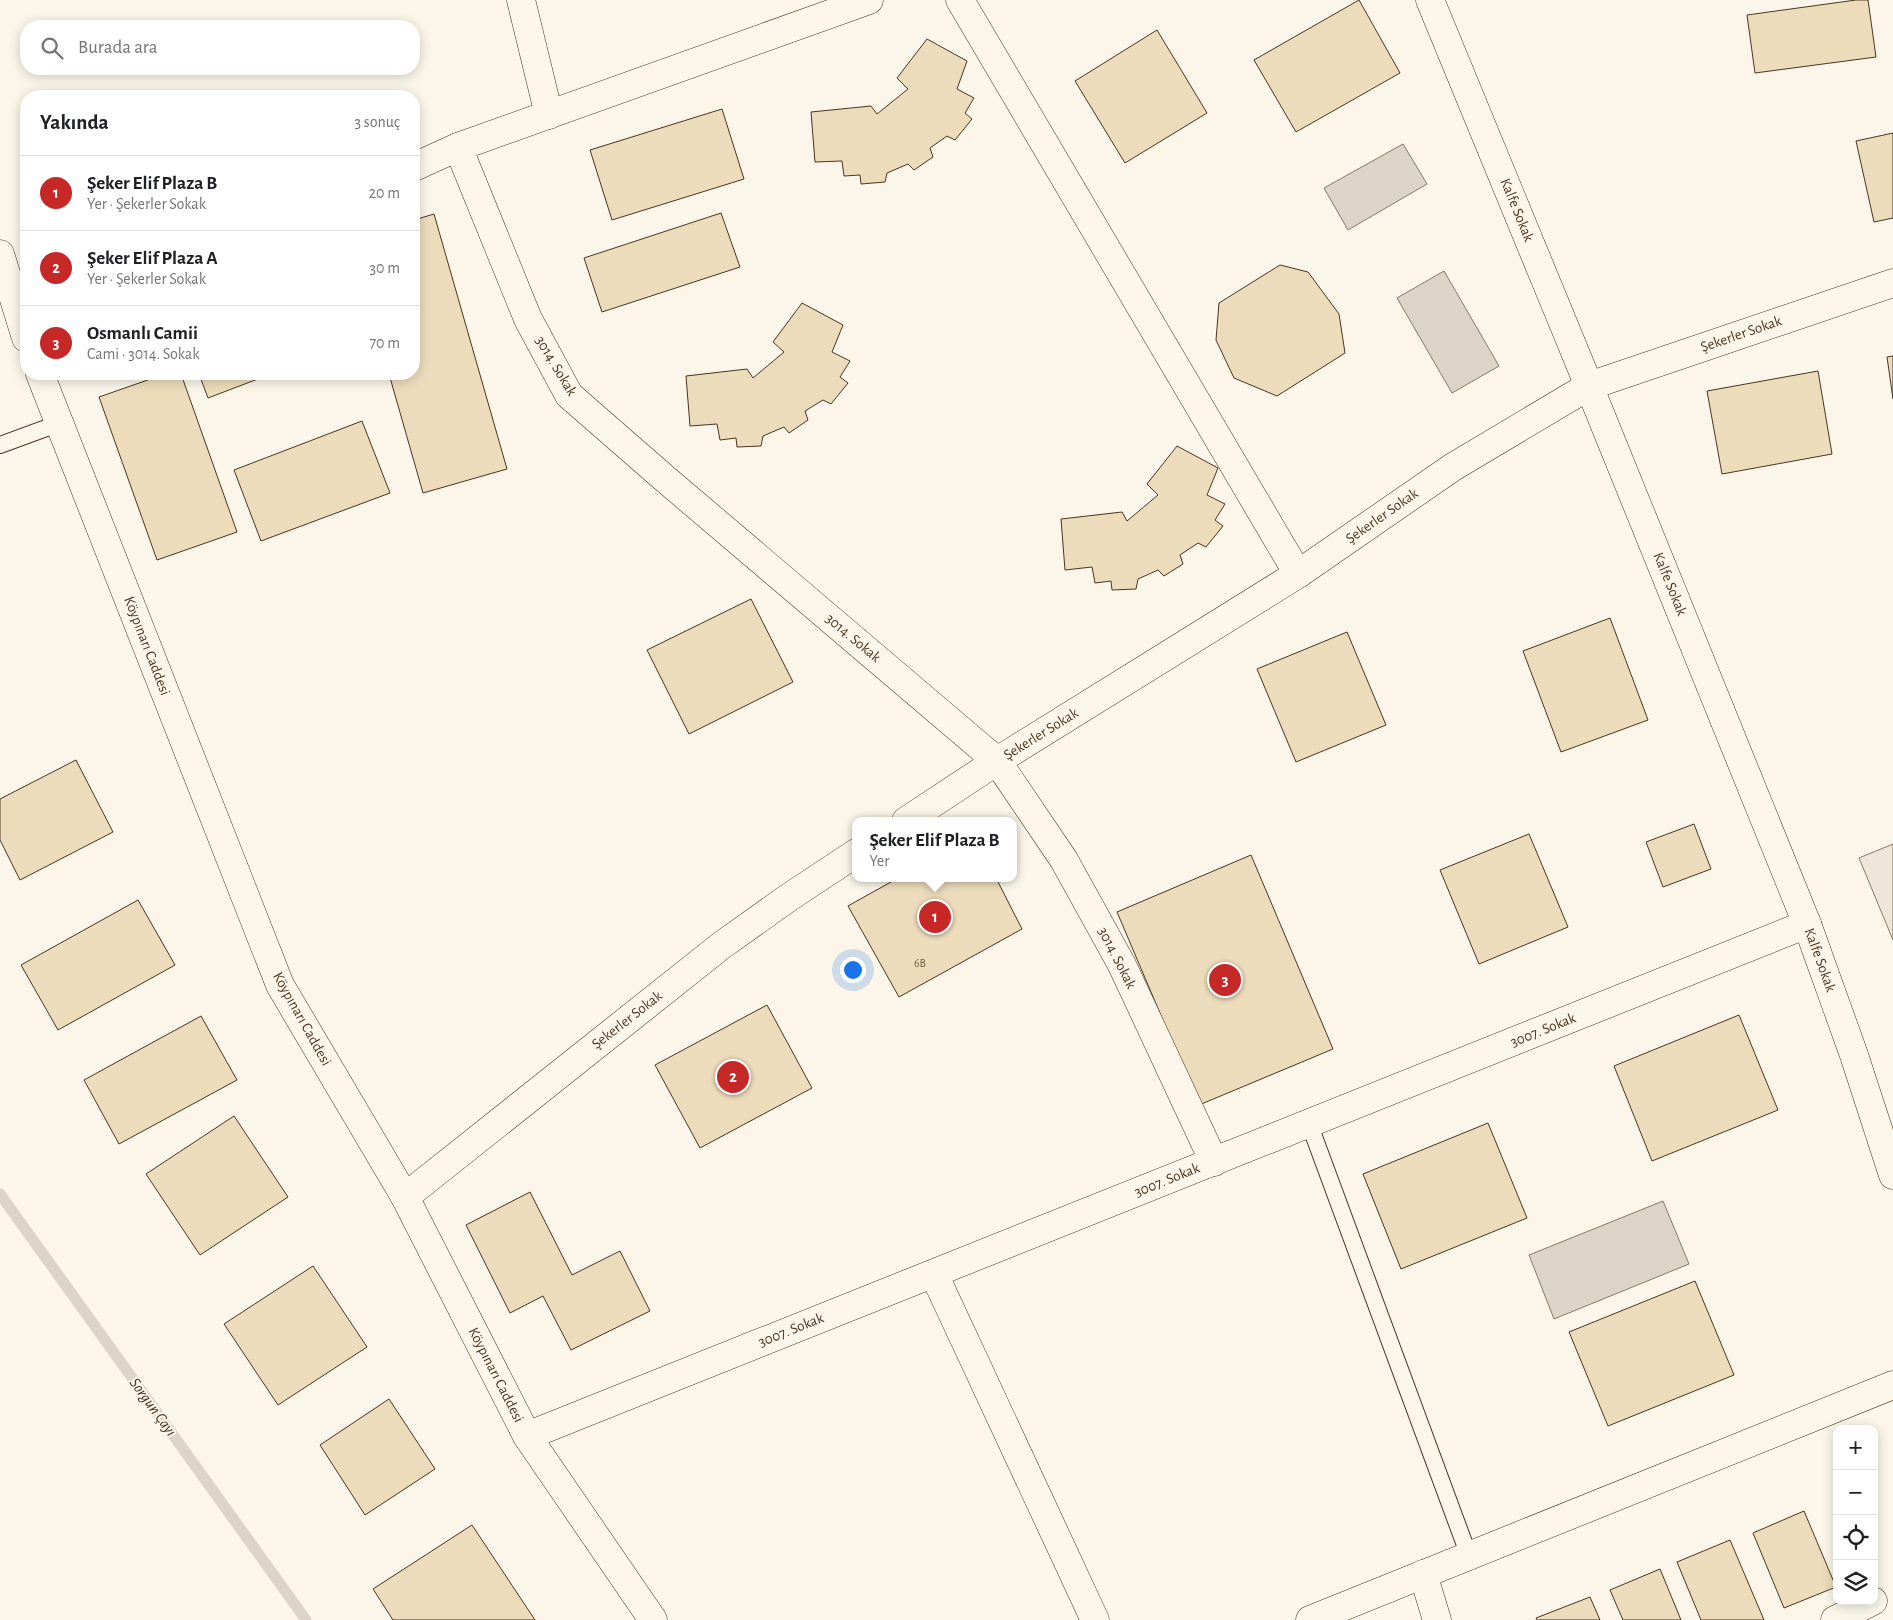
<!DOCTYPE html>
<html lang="tr">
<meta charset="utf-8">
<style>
body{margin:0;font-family:"Alegreya Sans",sans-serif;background:#f6f6f6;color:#202124}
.controls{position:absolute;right:15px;bottom:15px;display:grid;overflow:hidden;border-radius:10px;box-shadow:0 2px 12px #0003}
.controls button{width:45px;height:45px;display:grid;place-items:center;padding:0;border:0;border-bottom:1px solid #e0e0e0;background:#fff;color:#202124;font:25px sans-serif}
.you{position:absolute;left:852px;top:969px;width:18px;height:18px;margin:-12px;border:4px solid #fff;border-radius:50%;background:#1a73e8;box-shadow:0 0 0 8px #1a73e833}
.badge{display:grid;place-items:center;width:32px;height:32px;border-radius:50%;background:#c62828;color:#fff;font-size:16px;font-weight:700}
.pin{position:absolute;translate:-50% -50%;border:2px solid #fff;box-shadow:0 1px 5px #0006}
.popup{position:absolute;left:852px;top:817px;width:165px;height:65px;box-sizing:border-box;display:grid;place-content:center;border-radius:10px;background:#fff;filter:drop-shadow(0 1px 4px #0005);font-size:16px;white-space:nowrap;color:#757577}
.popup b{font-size:19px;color:#202124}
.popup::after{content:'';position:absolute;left:50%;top:100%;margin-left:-10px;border:10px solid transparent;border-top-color:#fff}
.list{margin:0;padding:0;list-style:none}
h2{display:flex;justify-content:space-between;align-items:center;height:65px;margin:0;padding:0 20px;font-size:21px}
h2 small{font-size:16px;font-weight:400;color:#757577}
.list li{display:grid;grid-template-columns:32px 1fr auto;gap:15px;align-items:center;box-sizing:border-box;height:75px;padding:0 20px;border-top:1px solid #e0e0e0}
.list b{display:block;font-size:19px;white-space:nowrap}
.list p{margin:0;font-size:16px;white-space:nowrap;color:#757577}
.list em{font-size:16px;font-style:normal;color:#757577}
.icon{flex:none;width:28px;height:28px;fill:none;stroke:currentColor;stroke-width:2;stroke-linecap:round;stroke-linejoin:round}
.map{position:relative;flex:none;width:1893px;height:1620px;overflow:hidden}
.search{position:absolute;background:#fff;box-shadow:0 2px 12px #0003;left:20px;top:20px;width:400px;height:55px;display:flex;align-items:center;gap:12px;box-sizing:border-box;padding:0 18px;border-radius:20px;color:#757577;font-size:19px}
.panel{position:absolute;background:#fff;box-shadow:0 2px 12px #0003;left:20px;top:90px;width:400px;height:290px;border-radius:20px}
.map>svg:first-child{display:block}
.green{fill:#ede6d9;stroke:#887966}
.water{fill:#dcd4c6;stroke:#887966}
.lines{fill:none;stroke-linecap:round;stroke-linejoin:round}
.stream{stroke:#dcd4c6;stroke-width:11}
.building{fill:#ecdcbc;stroke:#4a3520}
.service-casing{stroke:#4a3520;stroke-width:18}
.minor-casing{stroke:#4a3520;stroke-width:29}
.tertiary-casing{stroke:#4a3520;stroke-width:29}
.service{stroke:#fbf6e9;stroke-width:16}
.minor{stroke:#fbf6e9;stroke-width:28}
.tertiary{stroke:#fbf6e9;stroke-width:28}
.labels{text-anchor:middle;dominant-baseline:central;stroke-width:4;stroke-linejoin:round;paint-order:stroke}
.number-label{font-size:12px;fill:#725f47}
.street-label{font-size:15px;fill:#4a3520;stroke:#fbf6e9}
.water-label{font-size:16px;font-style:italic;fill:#4a3520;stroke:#fbf6e9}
</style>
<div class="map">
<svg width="1893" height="1620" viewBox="0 0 1893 1620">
<rect width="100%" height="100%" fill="#fbf6e9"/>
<path class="green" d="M1893,844v96l-34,-82z"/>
<g class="water">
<path d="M1403,144l24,40 -79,46 -24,-42z"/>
<path d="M1444,271l55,95 -47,27 -55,-95z"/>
<path d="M1663,1201l26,63 -135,55 -25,-64z"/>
</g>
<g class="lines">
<path class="stream" d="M0,1194l306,426"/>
</g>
<g class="building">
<path d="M1359,0l41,73 -104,59 -42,-72z"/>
<path d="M1856,0h12l8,57 -121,16 -8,-58z"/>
<path d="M1157,30l50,83 -82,50 -50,-82z"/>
<path d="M927,39l40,22 -10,28 17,9 -9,15 7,6 -17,21 -8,-4 -17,12 3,9 -19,13 -6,-6 -21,9 -2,9 -24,2 -1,-9 -16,1 -2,-15 -27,1 -4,-50 60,-6 6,8 31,-25 -11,-11z"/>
<path d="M722,109l22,70 -132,41 -22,-70z"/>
<path d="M1893,133v85l-19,4 -18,-81z"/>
<path d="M721,213l19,54 -138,45 -18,-54z"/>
<path d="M434,214l73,255 -84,24 -34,-119h25v-154z"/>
<path d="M1280,265l28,7 31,42 6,39 -68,43 -43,-18 -18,-38 3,-37z"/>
<path d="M802,303l41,22 -11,27 18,9 -10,16 8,6 -17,21 -8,-4 -18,11 3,9 -19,13 -5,-6 -21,9 -2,10 -24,1 -1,-9 -16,2 -3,-16 -27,2 -4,-50 61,-7 6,9 31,-26 -11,-10z"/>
<path d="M1893,356v43l-6,-42z"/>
<path d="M1818,371l14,83 -110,20 -15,-83z"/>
<path d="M165,374h16l56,158 -80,28 -58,-163z"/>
<path d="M199,374h72l-63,24z"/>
<path d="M362,421l28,72 -129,48 -27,-71z"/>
<path d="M1177,446l41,22 -11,27 18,9 -10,16 8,6 -17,21 -8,-4 -18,12 3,9 -19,12 -6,-6 -20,9 -2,10 -24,1 -1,-9 -16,2 -3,-16 -27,3 -4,-51 61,-7 5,9 31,-26 -11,-11z"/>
<path d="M751,599l42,83 -104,52 -42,-84z"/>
<path d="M1610,618l38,102 -87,32 -38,-101z"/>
<path d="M1347,632l39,93 -90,37 -39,-93z"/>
<path d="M76,760l37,72 -93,48 -20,-40v-41z"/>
<path d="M1694,824l17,45 -48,18 -17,-45z"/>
<path d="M1529,834l39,93 -89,37 -39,-94z"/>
<path d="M1251,855l82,194 -134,56 -82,-193z"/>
<path d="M898,878h98l26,51 -123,68 -51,-91z"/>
<path d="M138,900l37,65 -117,65 -37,-65z"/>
<path d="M767,1005l45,83 -112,60 -45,-83z"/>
<path d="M1739,1015l39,95 -126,51 -38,-95z"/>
<path d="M201,1016l36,64 -118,64 -35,-64z"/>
<path d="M234,1116l54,81 -88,58 -54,-81z"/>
<path d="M1488,1123l39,95 -126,51 -38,-95z"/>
<path d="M530,1192l42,83 48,-24 30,60 -79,39 -28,-54 -33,17 -44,-88z"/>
<path d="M313,1266l54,81 -89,58 -54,-81z"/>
<path d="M1695,1281l39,94 -126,51 -39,-94z"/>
<path d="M389,1399l46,70 -70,46 -45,-70z"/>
<path d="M1804,1511l32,76 -52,21 -31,-75z"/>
<path d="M472,1525l63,95h-142l-20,-31z"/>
<path d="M1730,1540l34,80h-63l-24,-58z"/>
<path d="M1660,1569l21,51h-58l-13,-30z"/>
<path d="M1590,1597l10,23h-63l-1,-2z"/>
</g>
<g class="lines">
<defs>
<g id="service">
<path d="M0,445l60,-22"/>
<path d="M1309,1123l160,433"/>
</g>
<g id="minor">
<path d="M521,0l28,115"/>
<path d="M960,0l338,574"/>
<path d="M1430,0l159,386 218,538 47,131 39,120"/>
<path d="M458,147l70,172 41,76 94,82 334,284 67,99 58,105 92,197"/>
<path d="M414,167l44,-20 411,-147"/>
<path d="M906,821l91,-60 301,-187 155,-107 136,-81 304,-103"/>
<path d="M405,1197l317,-252 66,-47 68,-45"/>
<path d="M934,1274l161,346"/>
<path d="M527,1436l1280,-512"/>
<path d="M1423,1574l14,46"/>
<path d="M1310,1620l583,-235"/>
<path d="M1835,1620l38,-19"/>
</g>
<g id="tertiary">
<path d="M0,254l26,84"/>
<path d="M40,374l240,611 125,212 122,239 126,184"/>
</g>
</defs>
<use href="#service" class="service-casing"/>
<use href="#minor" class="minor-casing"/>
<use href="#tertiary" class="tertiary-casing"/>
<use href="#service" class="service"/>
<use href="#minor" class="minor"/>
<use href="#tertiary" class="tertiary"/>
</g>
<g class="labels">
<g class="number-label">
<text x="920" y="963">6B</text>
</g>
<g class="street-label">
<text transform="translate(1517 210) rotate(68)">Kalfe Sokak</text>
<text transform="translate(1741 334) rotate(-19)">Şekerler Sokak</text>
<text transform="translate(556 366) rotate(59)">3014. Sokak</text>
<text transform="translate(1382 516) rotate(-35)">Şekerler Sokak</text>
<text transform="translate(1670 584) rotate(68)">Kalfe Sokak</text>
<text transform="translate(853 638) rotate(40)">3014. Sokak</text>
<text transform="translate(147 646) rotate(69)">Köypınarı Caddesi</text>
<text transform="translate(1041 734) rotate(-32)">Şekerler Sokak</text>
<text transform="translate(1117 958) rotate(63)">3014. Sokak</text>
<text transform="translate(1820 960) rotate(70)">Kalfe Sokak</text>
<text transform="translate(302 1019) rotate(61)">Köypınarı Caddesi</text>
<text transform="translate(627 1020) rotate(-38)">Şekerler Sokak</text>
<text transform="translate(1543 1030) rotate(-22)">3007. Sokak</text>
<text transform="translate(1167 1180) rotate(-22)">3007. Sokak</text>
<text transform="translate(791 1330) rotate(-22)">3007. Sokak</text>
<text transform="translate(496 1375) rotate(63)">Köypınarı Caddesi</text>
</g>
<g class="water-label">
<text transform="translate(153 1407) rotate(54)">Sorgun Çayı</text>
</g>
</g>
</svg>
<div class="controls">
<button>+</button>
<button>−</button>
<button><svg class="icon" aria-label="locate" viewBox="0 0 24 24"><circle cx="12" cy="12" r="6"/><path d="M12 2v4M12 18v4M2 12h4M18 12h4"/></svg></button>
<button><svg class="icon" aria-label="layers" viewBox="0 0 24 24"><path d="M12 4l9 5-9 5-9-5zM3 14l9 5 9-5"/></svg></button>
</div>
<div class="you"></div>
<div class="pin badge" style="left:935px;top:917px">1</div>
<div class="popup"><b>Şeker Elif Plaza B</b>Yer</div>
<div class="pin badge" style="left:733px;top:1077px">2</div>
<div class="pin badge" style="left:1225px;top:980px">3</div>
<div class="search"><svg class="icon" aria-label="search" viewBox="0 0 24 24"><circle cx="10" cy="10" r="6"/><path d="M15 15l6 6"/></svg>Burada ara</div>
<section class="panel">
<h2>Yakında<small>3 sonuç</small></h2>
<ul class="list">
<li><span class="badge">1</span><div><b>Şeker Elif Plaza B</b><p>Yer · Şekerler Sokak</p></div><em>20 m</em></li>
<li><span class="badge">2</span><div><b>Şeker Elif Plaza A</b><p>Yer · Şekerler Sokak</p></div><em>30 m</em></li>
<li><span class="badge">3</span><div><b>Osmanlı Camii</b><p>Cami · 3014. Sokak</p></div><em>70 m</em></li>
</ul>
</section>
</div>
